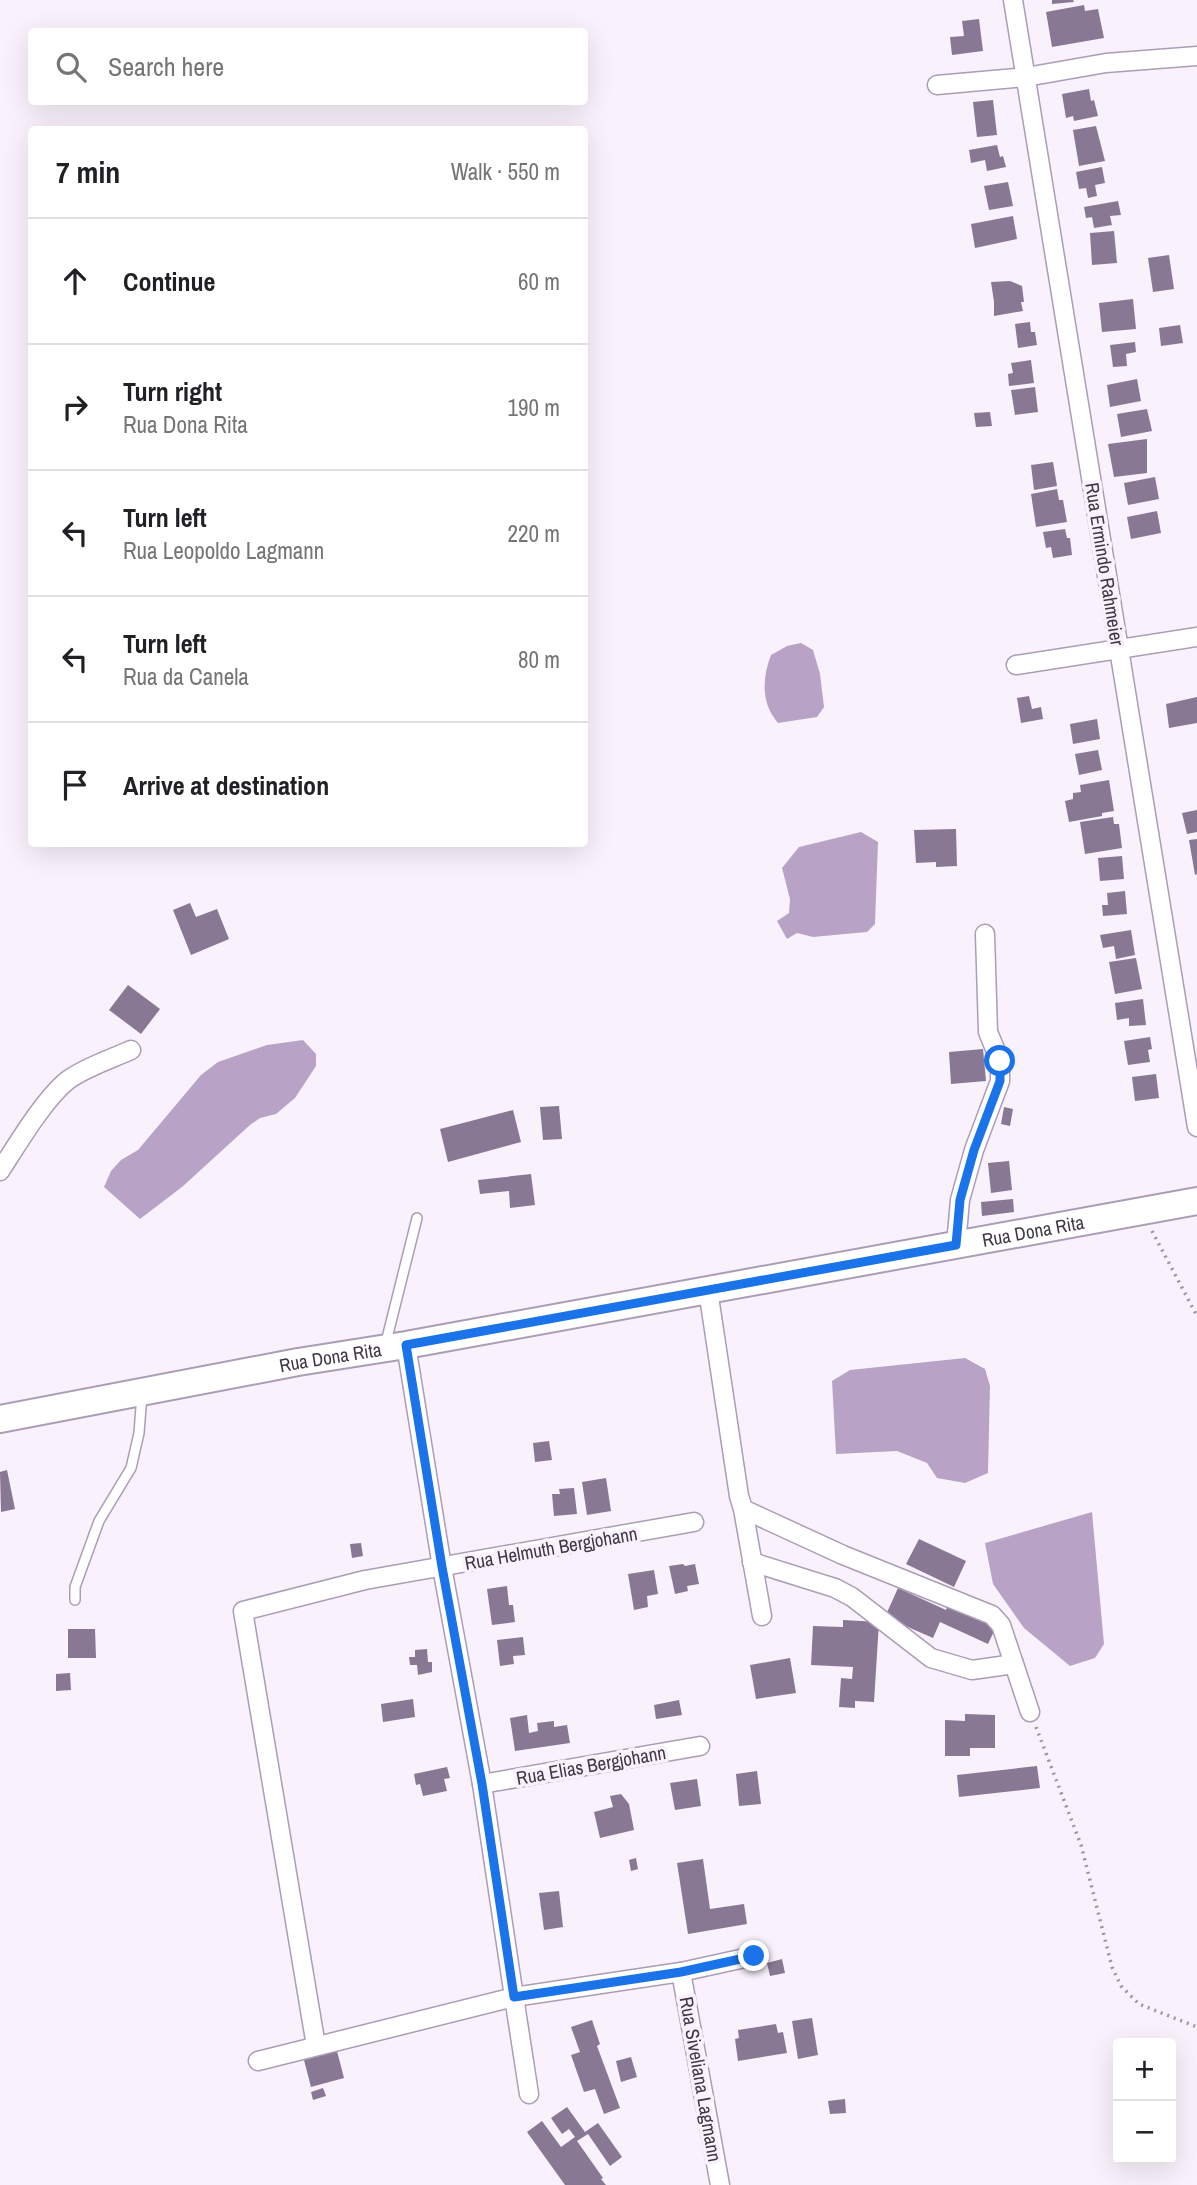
<!DOCTYPE html>
<meta charset="utf-8">
<style>
body{margin:0;font-family:"Archivo Narrow",sans-serif;background:#f2f2f2;color:#202124}
.controls{position:absolute;right:21px;bottom:21px;display:grid;overflow:hidden;border-radius:7px;box-shadow:0 7px 28px #0002}
.controls button{width:63px;height:63px;display:grid;place-items:center;padding:0;border:0;border-bottom:2px solid #e0e0e0;background:#fff;color:#202124;font:35px sans-serif}
.stop{position:absolute;width:21px;height:21px;margin:-16px;border:5px solid #1a73e8;border-radius:50%;background:#fff}
.stop.end{background:#1a73e8;border-color:#fff;box-shadow:0 2px 7px #0008}
.list{margin:0;padding:0;list-style:none}
h2{display:flex;justify-content:space-between;align-items:center;height:91px;margin:0;padding:0 28px;font-size:30px}
h2 small{font-size:23px;font-weight:400;color:#757577}
.list li{display:grid;grid-template-columns:46px 1fr auto;gap:21px;align-items:center;box-sizing:border-box;height:126px;padding:0 28px;border-top:2px solid #e0e0e0}
.list b{display:block;font-size:26px;white-space:nowrap}
.list p{margin:0;font-size:23px;white-space:nowrap;color:#757577}
.list em{font-size:23px;font-style:normal;color:#757577}
.icon{flex:none;width:38px;height:38px;fill:none;stroke:currentColor;stroke-width:2;stroke-linecap:round;stroke-linejoin:round}
.map{position:relative;flex:none;width:1197px;height:2185px;overflow:hidden}
.search{position:absolute;background:#fff;box-shadow:0 7px 28px #0002;left:28px;top:28px;width:560px;height:77px;display:flex;align-items:center;gap:18px;box-sizing:border-box;padding:0 24px;border-radius:7px;color:#757577;font-size:26px}
.panel{position:absolute;background:#fff;box-shadow:0 7px 28px #0002;left:28px;top:126px;width:560px;height:721px;border-radius:7px}
.map>svg:first-child{display:block}
.water{fill:#b8a3c6}
.building{fill:#887893}
.lines{fill:none;stroke-linecap:round;stroke-linejoin:round}
.lane-casing{stroke:#ac9cb7;stroke-width:12}
.street-casing{stroke:#ac9cb7;stroke-width:21}
.secondary-casing{stroke:#ac9cb7;stroke-width:30}
.path{stroke:#9c95a0;stroke-width:3.5;stroke-dasharray:2 5;stroke-linecap:butt}
.lane{stroke:#fff;stroke-width:9}
.street{stroke:#fff;stroke-width:18}
.secondary{stroke:#fff;stroke-width:26}
.route{stroke:#1a73e8;stroke-width:9}
.labels{text-anchor:middle;dominant-baseline:central;stroke-width:7;stroke-linejoin:round;paint-order:stroke}
.street-label{font-size:19px;fill:#403944;stroke:#f9f2fd}
</style>
<div class="map">
<svg width="1197" height="2185" viewBox="0 0 1197 2185">
<rect width="100%" height="100%" fill="#f9f2fd"/>
<g class="water">
<path d="M801,643l12,7 7,24 4,33 -7,10 -39,6c-17,-19 -16,-45 -7,-68l16,-9z"/>
<path d="M861,832l17,10 -3,82 -8,8 -54,5 -16,-4 -10,6 -10,-18 12,-8 1,-14 -8,-31 17,-21z"/>
<path d="M303,1040l13,14v12l-21,32 -19,16 -16,4 -10,7 -68,62 -42,32 -36,-32 7,-16 10,-11 17,-10 63,-75 17,-13 49,-17z"/>
<path d="M965,1358l20,11 5,17 -2,87 -23,10 -28,-5 -10,-15 -30,-12 -61,3 -4,-73 18,-11z"/>
<path d="M1092,1512l12,132 -9,14 -25,8 -46,-38 -31,-44 -8,-41z"/>
</g>
<g class="building">
<path d="M1052,0h21l1,2 -22,2z"/>
<path d="M1084,5l1,6 13,-2 6,29 -52,9 -6,-35z"/>
<path d="M979,19l4,32 -31,4 -2,-18 14,-1 -2,-15z"/>
<path d="M1089,89l2,12 3,-1 4,16 -24,5 -1,-5 -7,2 -4,-24z"/>
<path d="M993,100l4,35 -20,2 -4,-35z"/>
<path d="M1096,126l9,35 -26,5 -6,-36z"/>
<path d="M997,145l3,12 3,-1 3,11 -19,4 -2,-11 -14,3 -2,-13z"/>
<path d="M1102,167l3,16 -10,2 2,11 -9,2 -2,-10 -7,1 -3,-17z"/>
<path d="M1008,182l5,24 -24,4 -5,-24z"/>
<path d="M1118,201l3,14 -11,1 2,9 -18,3 -2,-11 -6,1 -2,-11z"/>
<path d="M1013,216l4,23 -42,9 -4,-24z"/>
<path d="M1114,231l3,32 -25,2 -2,-32z"/>
<path d="M1169,255l5,34 -21,3 -5,-34z"/>
<path d="M1010,281l12,5 2,16h-3l2,9 -29,5v-14l-3,-20z"/>
<path d="M1133,299l3,30 -34,3 -3,-29z"/>
<path d="M1030,322l1,10h4l2,13 -19,3 -3,-24z"/>
<path d="M1180,325l3,18 -22,3 -2,-18z"/>
<path d="M1135,342l1,10 -10,2 1,12 -14,1 -3,-22z"/>
<path d="M1031,360l3,23 -25,3 -1,-12 5,-1 -2,-10z"/>
<path d="M1137,379l4,22 -31,6 -3,-22z"/>
<path d="M1035,387l3,25 -23,3 -4,-25z"/>
<path d="M1147,409l5,22 -31,6 -4,-23z"/>
<path d="M990,412l2,14 -16,1 -2,-14z"/>
<path d="M1147,439v34l-33,4 -6,-33z"/>
<path d="M1053,462l4,24 -23,4 -3,-25z"/>
<path d="M1155,477l4,22 -31,6 -4,-22z"/>
<path d="M1057,489l2,11h4l4,22 -31,5 -5,-33z"/>
<path d="M1157,511l4,22 -30,6 -4,-22z"/>
<path d="M1065,529l2,9h3l2,17 -19,3 -2,-11 -5,1 -3,-16z"/>
<path d="M1029,696l3,13 9,-2 2,12 -22,4 -4,-25z"/>
<path d="M1197,697v26l-28,5 -3,-24z"/>
<path d="M1097,719l3,20 -27,5 -3,-20z"/>
<path d="M1098,750l4,20 -23,5 -4,-21z"/>
<path d="M1109,780l5,31 -12,2v3l-33,6 -4,-21 8,-2v-6l8,-1 -1,-7z"/>
<path d="M1197,810v22l-10,2 -5,-21z"/>
<path d="M1113,817l1,7h5l3,24 -37,6 -5,-32z"/>
<path d="M956,829l1,37 -21,1v-5l-20,1 -2,-33z"/>
<path d="M1197,839v35l-2,1 -6,-35z"/>
<path d="M1122,856l2,23 -24,2 -2,-23z"/>
<path d="M1125,891l2,23 -24,2 -1,-11h6l-1,-12z"/>
<path d="M190,903l6,14 21,-8 12,30 -38,16 -18,-45z"/>
<path d="M1131,930l4,25 -19,4 -2,-13 -11,2 -3,-13z"/>
<path d="M1136,958l6,31 -27,5 -6,-32z"/>
<path d="M128,985l32,24 -19,25 -32,-24z"/>
<path d="M1143,999l3,26 -17,1v-8l-12,2 -2,-17z"/>
<path d="M1150,1037l2,12 -4,1 2,12 -22,3 -4,-24z"/>
<path d="M983,1049l3,32 -35,3 -2,-32z"/>
<path d="M1156,1074l3,24 -24,3 -3,-24z"/>
<path d="M559,1106l3,33 -19,1 -3,-33z"/>
<path d="M1004,1107l9,2 -3,17 -9,-2z"/>
<path d="M513,1110l8,32 -73,20 -8,-33z"/>
<path d="M1009,1161l3,29 -21,3 -3,-30z"/>
<path d="M531,1174l4,31 -25,3 -1,-17 -29,3 -2,-14z"/>
<path d="M1013,1199l1,13 -32,4 -1,-14z"/>
<path d="M549,1441l3,19 -17,2 -2,-19z"/>
<path d="M7,1470l8,39 -14,3 -1,-40z"/>
<path d="M606,1478l5,33 -24,4 -5,-33z"/>
<path d="M574,1488l3,26 -23,2 -2,-22h8l-1,-5z"/>
<path d="M919,1539l47,22 -12,26 -48,-23z"/>
<path d="M361,1543l2,13 -11,2 -2,-14z"/>
<path d="M683,1564l2,2 10,-2 4,20 -12,2 1,5 -13,3 -6,-28z"/>
<path d="M654,1570l4,24 -11,2 1,11 -14,3 -6,-36z"/>
<path d="M507,1586l2,19h4l2,17 -23,3 -5,-36z"/>
<path d="M898,1588l48,22 2,-5 48,22 -8,17 -48,-22 -7,16 -48,-21z"/>
<path d="M843,1620l36,2 -5,80 -19,-1v7l-16,-1 2,-29 11,1 1,-12 -42,-2 2,-39 30,1z"/>
<path d="M68,1629h27l1,29h-28z"/>
<path d="M523,1637l2,18 -12,1 1,8 -14,2 -3,-26z"/>
<path d="M427,1649l1,13h4v10l-14,3 -1,-10h-7l-1,-8h6v-7z"/>
<path d="M790,1658l6,35 -40,6 -6,-34z"/>
<path d="M70,1673l1,17 -15,1v-17z"/>
<path d="M413,1699l2,18 -32,5 -2,-18z"/>
<path d="M679,1700l3,15 -26,4 -2,-14z"/>
<path d="M965,1714l30,1v33h-25v8h-25v-36l20,1z"/>
<path d="M527,1715l2,18 9,-2 -1,-8 17,-2v6l13,-2 3,18 -55,8 -5,-33z"/>
<path d="M1037,1766l3,22 -81,9 -2,-22z"/>
<path d="M447,1767l3,11 -6,1 3,12 -24,5 -3,-12 -4,1 -2,-11z"/>
<path d="M757,1771l4,33 -22,2 -3,-32z"/>
<path d="M697,1779l4,27 -26,4 -5,-27z"/>
<path d="M621,1794l8,10 5,26 -34,8 -6,-26 19,-5 -3,-11z"/>
<path d="M636,1858l2,11 -7,2 -2,-11z"/>
<path d="M703,1859l7,50 34,-5 3,20 -59,10 -11,-71z"/>
<path d="M559,1891l4,36 -19,3 -5,-37z"/>
<path d="M782,1959l3,14 -15,3 -3,-13z"/>
<path d="M812,2018l6,37 -20,4 -6,-38z"/>
<path d="M592,2020l8,24 -3,2 23,62 -16,6 -9,-25 -11,3 -13,-37 9,-3 -9,-25z"/>
<path d="M776,2024l2,9 5,-1 4,21 -49,8 -3,-22 4,-1 -1,-8z"/>
<path d="M337,2051l7,27 -33,9 -7,-27z"/>
<path d="M631,2057l6,20 -16,5 -5,-21z"/>
<path d="M323,2088l3,8 -13,4 -2,-8z"/>
<path d="M845,2099l1,14 -16,1 -2,-13z"/>
<path d="M567,2107l18,25 13,-9 24,34 -12,9 -22,-32 -11,7 26,37 -2,1 5,6h-41l-38,-53 15,-11 19,26 14,-10 -6,-8 -7,5 -11,-16z"/>
</g>
<g class="lines">
<defs>
<g id="lane">
<path d="M385,1346l32,-128"/>
<path d="M75,1600v-13l24,-66 32,-53 8,-35 3,-39"/>
</g>
<g id="street">
<path d="M1013,0l184,1127"/>
<path d="M937,85l89,-8 80,-14 91,-7"/>
<path d="M1016,665l181,-28"/>
<path d="M0,1171c17,-26 44,-72 68,-91 18,-13 43,-21 63,-30"/>
<path d="M956,1245l4,-45 14,-50 26,-69v-20l-12,-29 -3,-98"/>
<path d="M708,1290l31,206 4,13 100,46 149,60 9,10 29,87"/>
<path d="M743,1509l19,107"/>
<path d="M752,1562l83,26 17,9 79,61 41,12 42,-6"/>
<path d="M482,1784l218,-38"/>
<path d="M681,1972l39,213"/>
<path d="M316,2046l-73,-435 122,-31 329,-58"/>
<path d="M258,2061l256,-64 -32,-213 -40,-217 -36,-222"/>
<path d="M529,2094l-15,-97 167,-25 73,-16"/>
</g>
<g id="secondary">
<path id="s1" d="M0,1419l298,-57 108,-17 791,-144"/>
</g>
</defs>
<use href="#lane" class="lane-casing"/>
<use href="#street" class="street-casing"/>
<use href="#secondary" class="secondary-casing"/>
<g class="path">
<path d="M1152,1231l45,85"/>
<path d="M1036,1727l45,118 31,122 9,19 18,18 58,23"/>
</g>
<use href="#lane" class="lane"/>
<use href="#street" class="street"/>
<use href="#secondary" class="secondary"/>
</g>
<g class="lines">
<path class="route" d="M754,1956l-73,16 -167,25 -32,-213 -40,-217 -36,-222 550,-100 4,-45 14,-50 26,-69v-20"/>
</g>
<g class="labels">
<g class="street-label">
<text transform="translate(1105 564) rotate(81)">Rua Ermindo Rahmeier</text>
<text stroke="none"><textPath href="#s1" startOffset="1050">Rua Dona Rita</textPath></text>
<text stroke="none"><textPath href="#s1" startOffset="336">Rua Dona Rita</textPath></text>
<text transform="translate(551 1548) rotate(-10)">Rua Helmuth Bergjohann</text>
<text transform="translate(591 1765) rotate(-10)">Rua Elias Bergjohann</text>
<text transform="translate(701 2079) rotate(80)">Rua Siveliana Lagmann</text>
</g>
</g>
</svg>
<div class="controls">
<button>+</button>
<button>−</button>
</div>
<div class="stop" style="left:1000px;top:1061px"></div>
<div class="stop end" style="left:754px;top:1956px"></div>
<div class="search"><svg class="icon" aria-label="search" viewBox="0 0 24 24"><circle cx="10" cy="10" r="6"/><path d="M15 15l6 6"/></svg>Search here</div>
<section class="panel">
<h2>7 min<small>Walk · 550 m</small></h2>
<ul class="list">
<li><svg class="icon" aria-label="ahead" viewBox="0 0 24 24"><path d="M12 20V5M6 11l6-6 6 6"/></svg><div><b>Continue</b></div><em>60 m</em></li>
<li><svg class="icon" aria-label="right" viewBox="0 0 24 24"><path d="M7 20v-9h11M14 6l5 5-5 5"/></svg><div><b>Turn right</b><p>Rua Dona Rita</p></div><em>190 m</em></li>
<li><svg class="icon" aria-label="left" viewBox="0 0 24 24"><path d="M17 20v-9H6M10 6l-5 5 5 5"/></svg><div><b>Turn left</b><p>Rua Leopoldo Lagmann</p></div><em>220 m</em></li>
<li><svg class="icon" aria-label="left" viewBox="0 0 24 24"><path d="M17 20v-9H6M10 6l-5 5 5 5"/></svg><div><b>Turn left</b><p>Rua da Canela</p></div><em>80 m</em></li>
<li><svg class="icon" aria-label="arrive" viewBox="0 0 24 24"><path d="M6 21V4h12l-3 4 3 4H6"/></svg><div><b>Arrive at destination</b></div></li>
</ul>
</section>
</div>
